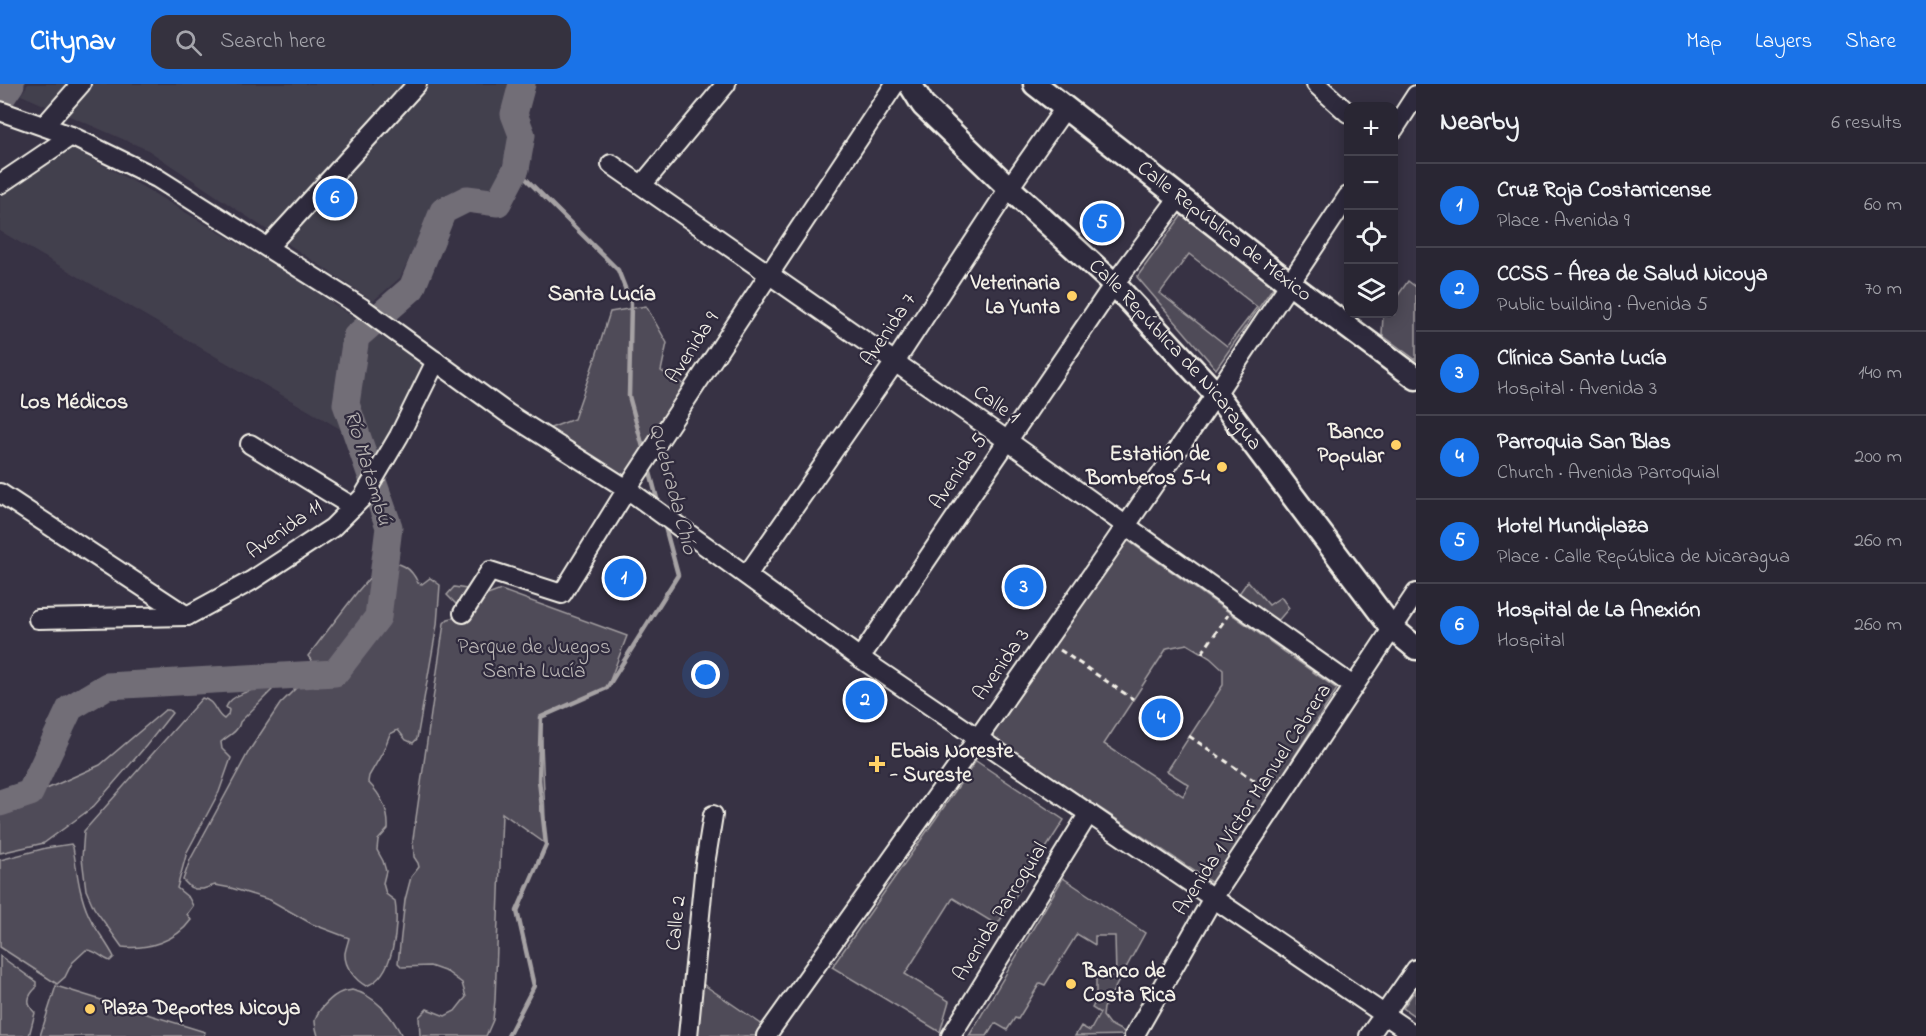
<!DOCTYPE html>
<meta charset="utf-8">
<style>
body{margin:0;font-family:"Indie Flower",sans-serif;background:#35323f;color:#f1f3f6}
.controls{position:absolute;right:18px;top:18px;display:grid;overflow:hidden;border-radius:12px;box-shadow:0 3px 15px #0003}
.controls button{width:54px;height:54px;display:grid;place-items:center;padding:0;border:0;border-bottom:2px solid #45434e;background:#292633;color:#f1f3f6;font:30px sans-serif}
.you{position:absolute;left:706px;top:591px;width:21px;height:21px;margin:-15px;border:4px solid #fff;border-radius:50%;background:#1a73e8;box-shadow:0 0 0 9px #1a73e833}
.badge{display:grid;place-items:center;width:39px;height:39px;border-radius:50%;background:#1a73e8;color:#fff;font-size:20px;font-weight:700}
.pin{position:absolute;translate:-50% -50%;border:3px solid #fff;box-shadow:0 2px 6px #0006}
.list{margin:0;padding:0;list-style:none}
h2{display:flex;justify-content:space-between;align-items:center;height:78px;margin:0;padding:0 24px;font-size:26px}
h2 small{font-size:20px;font-weight:400;color:#a5a5ac}
.list li{display:grid;grid-template-columns:39px 1fr auto;gap:18px;align-items:center;box-sizing:border-box;height:84px;padding:0 24px;border-top:2px solid #45434e}
.list b{display:block;font-size:22px;white-space:nowrap}
.list p{margin:0;font-size:20px;white-space:nowrap;color:#a5a5ac}
.list em{font-size:20px;font-style:normal;color:#a5a5ac}
.icon{flex:none;width:33px;height:33px;fill:none;stroke:currentColor;stroke-width:2;stroke-linecap:round;stroke-linejoin:round}
.map{position:relative;flex:none;width:1416px;height:952px;overflow:hidden}
header{display:flex;align-items:center;gap:36px;box-sizing:border-box;height:84px;padding:0 30px;background:#1a73e8;color:#fff}
header strong{font-size:28px}
nav{display:flex;gap:33px;margin-inline-start:auto;font-size:21px}
.search{width:420px;height:54px;background:#35323f;display:flex;align-items:center;gap:15px;box-sizing:border-box;padding:0 21px;border-radius:18px;color:#a5a5ac;font-size:22px}
main{display:flex}
aside{flex:1;background:#292633}
.map>svg:first-child{display:block}
.built{fill:#433f4e}
.green{fill:#504b59;stroke:#a29ea0;stroke-width:1.5;fill-rule:evenodd}
.lines{fill:none;stroke-linecap:round;stroke-linejoin:round}
.stream{stroke:#a6a2a4;stroke-width:4.5}
.river{stroke:#726e77;stroke-width:27}
.minor-casing{stroke:#f4f1e8;stroke-width:22}
.major-casing{stroke:#f4f1e8;stroke-width:27}
.path{stroke:#f4f1e8;stroke-width:3;stroke-dasharray:6 4.5;stroke-linecap:butt}
.minor{stroke:#2f2a3d;stroke-width:18}
.major{stroke:#2f2a3d;stroke-width:22}
.poi-dot{fill:#ffd166;stroke:#2f2a3d;stroke-width:2}
.labels{text-anchor:middle;dominant-baseline:central;stroke-width:4.5;stroke-linejoin:round;paint-order:stroke}
.street-label{font-size:21px;fill:#f4f1e8;stroke:#2f2a3d}
.poi-label{font-size:21px;font-weight:bold;fill:#f4f1e8;stroke:#2f2a3d;text-anchor:end}
.park-label{font-size:21px;fill:#bbb7b6;stroke:#2f2a3d}
.neighbourhood-label{font-size:22px;font-weight:bold;fill:#f4f1e8;stroke:#2f2a3d}
.water-label{font-size:22px;font-style:italic;fill:#bab6b5;stroke:#2f2a3d}
</style>
<header>
<strong>Citynav</strong>
<div class="search"><svg class="icon" aria-label="search" viewBox="0 0 24 24"><circle cx="10" cy="10" r="6"/><path d="M15 15l6 6"/></svg>Search here</div>
<nav><a>Map</a><a>Layers</a><a>Share</a></nav>
</header>
<main>
<div class="map">
<svg width="1416" height="952" viewBox="0 0 1416 952">
<rect width="100%" height="100%" fill="#373244"/>
<filter id="ink" filterUnits="userSpaceOnUse"><feTurbulence type="fractalNoise" baseFrequency=".0167" numOctaves="2"/><feDisplacementMap in="SourceGraphic" scale="12" xChannelSelector="R" yChannelSelector="G"/><feConvolveMatrix kernelMatrix="1 2 1 2 8 2 1 2 1" color-interpolation-filters="sRGB"/></filter>
<g filter="url(#ink)">
<g class="built">
<path d="M28,0h483l-7,34 9,20 -20,50h-25l-35,19 -33,71 -27,23 -225,-151 -127,-55z"/>
<path d="M70,63l73,40 151,90 129,88 -43,87 -380,-221v-34z"/>
</g>
<g class="green">
<path d="M1182,131l92,71 -58,83 -79,-92zM1189,170l68,53 -30,39 -67,-53z"/>
<path d="M1408,197l8,6v73l-34,-25 1,-20 11,-1v-13z"/>
<path d="M646,222l21,37 -6,28 32,19 -63,94 -82,-55 26,-10 22,-63 14,-44z"/>
<path d="M1127,456l210,149 -123,195 -224,-149zM1187,560l23,14 13,12v15l-56,86 22,14 -6,11 -79,-52 63,-96z"/>
<path d="M383,478c18,0 28,5 35,21l4,1 8,-6 10,7 -3,40 -20,114 -4,4 -7,-3 -8,-10 -8,4 -7,18 -14,24 -1,6c14,14 21,29 20,47l-10,11 -1,10 6,11 3,10 -3,12 3,11 9,7c4,24 -1,76 -29,85 -11,-6 -22,-20 -21,-33 1,-5 3,-11 4,-15l-37,-14 -42,-24 -39,-12 -16,-3 -12,4h-8l-5,-2 -7,-7 7,-20 59,-109 31,-47 25,-25 9,-15 -6,-8 50,-65z"/>
<path d="M1248,497l21,24 12,-8 8,11 -13,15 -38,-28z"/>
<path d="M454,503l13,2 18,7 16,-6 126,46 -20,52 -66,29 5,127 -44,-31 -7,187 -2,20 -7,16h-66l-1,-19 8,-8 18,7 10,-5 11,-14 -4,-14 -15,-11 -17,-6 -28,1 -4,-4 7,-63 6,-23 8,-10 -1,-4 -4,-6 -1,-18 31,-216 4,-4 14,-3v-6l-15,-15z"/>
<path d="M270,602l3,3 -33,33c-1,9 -12,14 -19,20l1,7 9,9 -12,34 -32,60 -10,36 12,10 4,8 -6,8 4,6c-15,21 -44,30 -69,27l-28,-39 -8,-18 -4,-32 2,-27 118,-133c14,3 12,15 22,21l4,-4 1,-5 -3,-3c6,-14 30,-18 44,-21z"/>
<path d="M165,626h4l3,3 -26,33 -53,61 -49,36 -44,10v-40l13,-9 87,-39z"/>
<path d="M976,677l88,59 -67,105 -44,-27 -48,76 44,27 -9,31 -108,-65z"/>
<path d="M71,760l2,3c4,24 6,48 16,69 7,14 18,27 25,41l-4,4c-9,-3 -13,-11 -24,-11l-14,13 -7,14 -8,7 -57,-37v-87l46,-12z"/>
<path d="M1063,794l82,55 -41,75 -1,8 6,8 21,11 -55,1 6,-10 9,5 10,-18 -8,-5 4,-8v-23l20,-1 -1,-40h-20v9l-18,-11 -32,51 -5,-2 -22,36 -3,-1 -8,12 -12,-7 -8,13h-18z"/>
<path d="M0,872l36,26v6c-9,8 -10,16 -1,25l-6,23h-29z"/>
<path d="M694,894l76,52 -4,6h-78z"/>
<path d="M56,902l149,46 -1,4h-164z"/>
<path d="M1416,905v28l-13,-9z"/>
<path d="M352,906c23,5 40,26 50,46h-84c-1,-4 -3,-10 -3,-15 1,-10 18,-26 27,-29 4,-1 7,-1 10,-2z"/>
</g>
<g class="lines">
<g class="stream">
<path d="M516,85l102,101 13,33 -2,93 15,55"/>
<path d="M648,381l11,41"/>
<path d="M508,952l26,-50 -17,-75 29,-66 -7,-65 2,-63 66,-29 71,-113 -14,-52"/>
</g>
<g class="river">
<path d="M0,16l11,-16"/>
<path d="M0,719l30,-10 40,-85 37,-22 228,-13 43,-56 11,-90 -43,-123 10,-67 56,-49 31,-77 24,-12 31,4 18,-34 6,-34 -8,-21 8,-30"/>
</g>
<defs>
<g id="minor">
<path d="M1316,0l32,29"/>
<path d="M0,27l71,25 86,42 204,129 146,106 120,76 233,169 556,378"/>
<path d="M44,42l37,-42"/>
<path d="M1394,45l22,-34"/>
<path d="M611,80l397,277 117,84 228,161"/>
<path d="M0,100l71,-48"/>
<path d="M642,101l84,-101"/>
<path d="M268,163l149,-163"/>
<path d="M250,360l103,63"/>
<path d="M0,409l187,123"/>
<path d="M747,491l148,-213 114,-174 56,-80"/>
<path d="M463,529l27,-42 72,23 65,-105 268,-405"/>
<path d="M38,535l149,-3 64,-35 81,-53 31,-31 36,-61 37,-75"/>
<path d="M860,574l254,-374 66,-88"/>
<path d="M688,952l17,-172 8,-49"/>
<path d="M766,952l212,-298 134,-192 104,-152 132,-198"/>
<path d="M951,952l138,-223"/>
<path d="M1134,952l79,-138 203,-305"/>
<path d="M1369,952l47,-67"/>
</g>
<g id="major">
<path id="s1" d="M910,0l13,21 86,83 105,96 102,110 176,234 24,20"/>
<path id="s2" d="M1035,0l254,199 127,95"/>
</g>
</defs>
<use href="#minor" class="minor-casing"/>
<use href="#major" class="major-casing"/>
<g class="path">
<path d="M1060,566l73,49"/>
<path d="M1202,569l26,-38"/>
<path d="M1189,652l79,54"/>
</g>
<use href="#minor" class="minor"/>
<use href="#major" class="major"/>
</g>
</g>
<g class="poi-dot">
<circle cx="1072" cy="212" r="6"/>
<circle cx="1396" cy="361" r="6"/>
<circle cx="1222" cy="383" r="6"/>
<path d="M874 671h6v6h6v6h-6v6h-6v-6h-6v-6h6z"/>
<circle cx="1071" cy="900" r="6"/>
<circle cx="90" cy="925" r="6"/>
</g>
<g class="labels">
<g class="street-label">
<text stroke="none"><textPath href="#s2" startOffset="240">Calle República de México</textPath></text>
<text transform="translate(889 246) rotate(-56)">Avenida 7</text>
<text transform="translate(693 264) rotate(-57)">Avenida 9</text>
<text stroke="none"><textPath href="#s1" startOffset="380">Calle República de Nicaragua</textPath></text>
<text transform="translate(996 321) rotate(35)">Calle 1</text>
<text transform="translate(959 388) rotate(-56)">Avenida 5</text>
<text transform="translate(285 446) rotate(-35)">Avenida 11</text>
<text transform="translate(1002 581) rotate(-55)">Avenida 3</text>
<text transform="translate(1253 716) rotate(-57)">Avenida 1 Víctor Manuel Cabrera</text>
<text transform="translate(1001 828) rotate(-58)">Avenida Parroquial</text>
<text transform="translate(677 839) rotate(-84)">Calle 2</text>
</g>
<g class="poi-label">
<text x="1060" y="200">Veterinaria<tspan x="1060" dy="24">La Yunta</tspan></text>
<text x="1384" y="349">Banco<tspan x="1384" dy="24">Popular</tspan></text>
<text x="1210" y="371">Estatión de<tspan x="1210" dy="24">Bomberos 5-4</tspan></text>
<text x="890" y="668" text-anchor="start">Ebais Noreste<tspan x="890" dy="24">- Sureste</tspan></text>
<text x="1083" y="888" text-anchor="start">Banco de<tspan x="1083" dy="24">Costa Rica</tspan></text>
<text x="102" y="925" text-anchor="start">Plaza Deportes Nicoya</text>
</g>
<g class="park-label">
<text x="534" y="564">Parque de Juegos<tspan x="534" dy="24">Santa Lucía</tspan></text>
</g>
<g class="neighbourhood-label">
<text x="602" y="211">Santa Lucía</text>
<text x="74" y="319">Los Médicos</text>
</g>
<g class="water-label">
<text transform="translate(367 384) rotate(73)">Río Matambú</text>
<text transform="translate(672 405) rotate(75)">Quebrada Chío</text>
</g>
</g>
</svg>
<div class="controls">
<button>+</button>
<button>−</button>
<button><svg class="icon" aria-label="locate" viewBox="0 0 24 24"><circle cx="12" cy="12" r="6"/><path d="M12 2v4M12 18v4M2 12h4M18 12h4"/></svg></button>
<button><svg class="icon" aria-label="layers" viewBox="0 0 24 24"><path d="M12 4l9 5-9 5-9-5zM3 14l9 5 9-5"/></svg></button>
</div>
<div class="you"></div>
<div class="pin badge" style="left:624px;top:494px">1</div>
<div class="pin badge" style="left:865px;top:616px">2</div>
<div class="pin badge" style="left:1024px;top:503px">3</div>
<div class="pin badge" style="left:1161px;top:634px">4</div>
<div class="pin badge" style="left:1102px;top:139px">5</div>
<div class="pin badge" style="left:335px;top:114px">6</div>
</div>
<aside>
<h2>Nearby<small>6 results</small></h2>
<ul class="list">
<li><span class="badge">1</span><div><b>Cruz Roja Costarricense</b><p>Place · Avenida 9</p></div><em>60 m</em></li>
<li><span class="badge">2</span><div><b>CCSS - Área de Salud Nicoya</b><p>Public building · Avenida 5</p></div><em>70 m</em></li>
<li><span class="badge">3</span><div><b>Clínica Santa Lucía</b><p>Hospital · Avenida 3</p></div><em>140 m</em></li>
<li><span class="badge">4</span><div><b>Parroquia San Blas</b><p>Church · Avenida Parroquial</p></div><em>200 m</em></li>
<li><span class="badge">5</span><div><b>Hotel Mundiplaza</b><p>Place · Calle República de Nicaragua</p></div><em>260 m</em></li>
<li><span class="badge">6</span><div><b>Hospital de La Anexión</b><p>Hospital</p></div><em>260 m</em></li>
</ul>
</aside>
</main>
